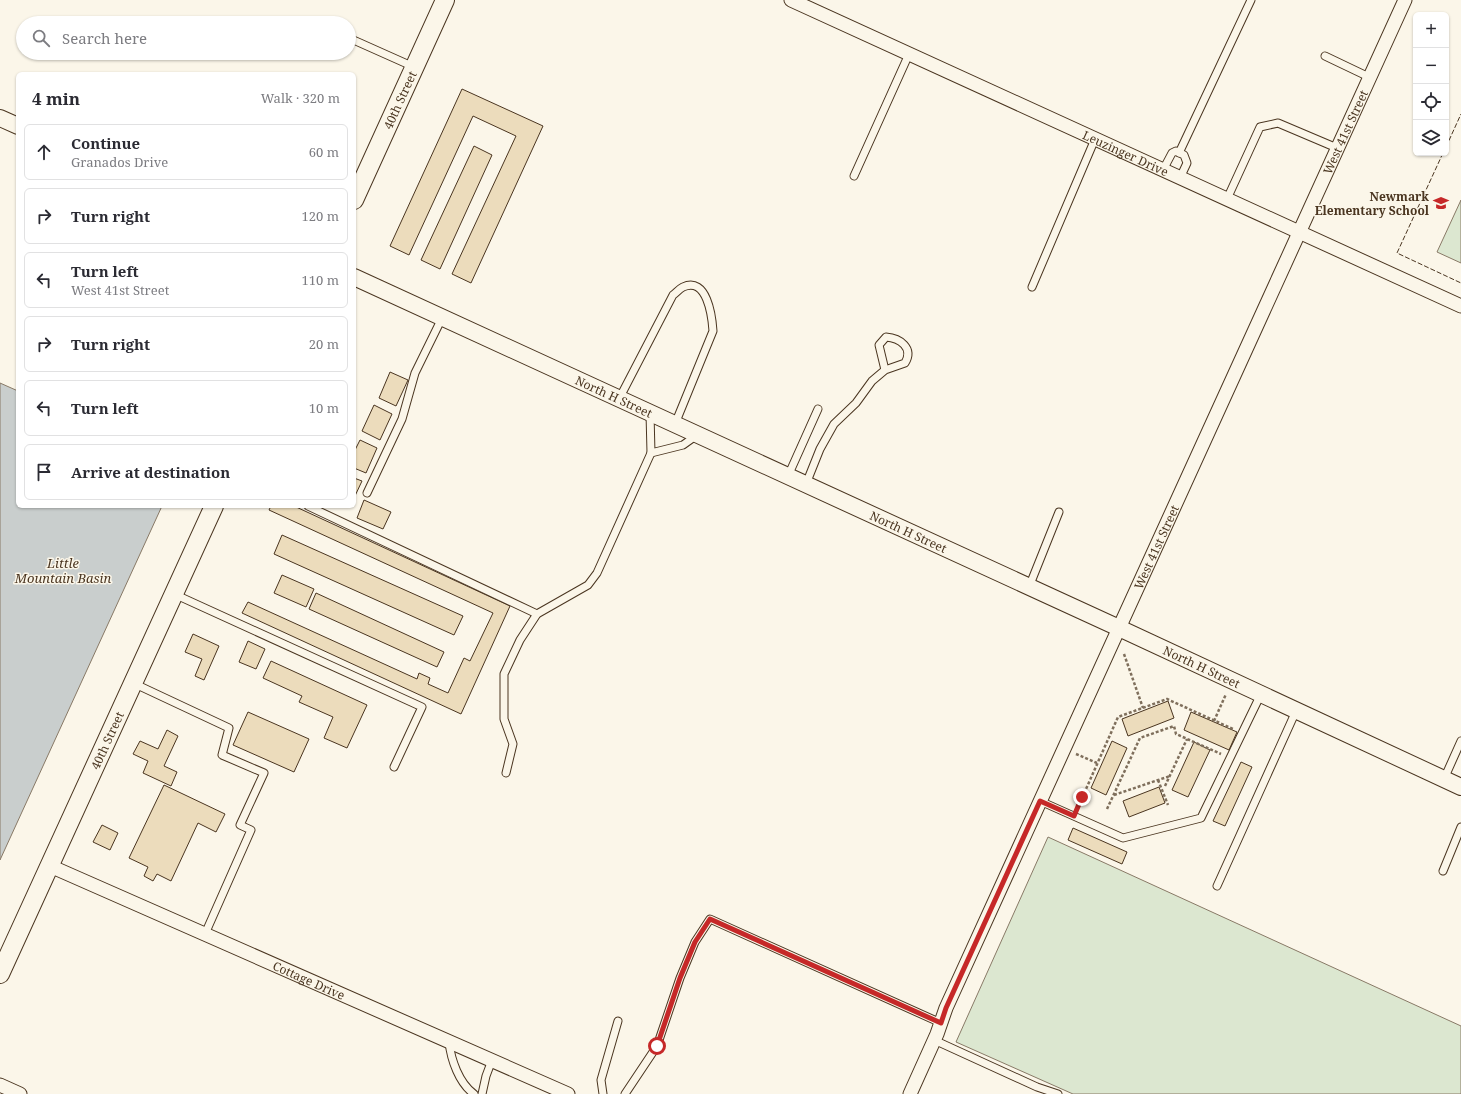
<!DOCTYPE html>
<meta charset="utf-8">
<style>
body{margin:0;font-family:"Noto Serif",serif;background:#f7f7f7;color:#2b2b33}
.controls{position:absolute;right:12px;top:12px;display:grid;overflow:hidden;border-radius:6px;box-shadow:0 1px 3px #0004}
.controls button{width:36px;height:36px;display:grid;place-items:center;padding:0;border:0;border-bottom:1px solid #e1e1e2;background:#fff;color:#2b2b33;font:20px sans-serif}
.stop{position:absolute;width:12px;height:12px;margin:-9px;border:3px solid #c62828;border-radius:50%;background:#fff}
.stop.end{background:#c62828;border-color:#fff;box-shadow:0 1px 4px #0008}
.list{margin:0;padding:0;list-style:none}
h2{display:flex;justify-content:space-between;align-items:center;height:52px;margin:0;padding:0 16px;font-size:17px}
h2 small{font-size:13px;font-weight:400;color:#7c7c81}
.list li{display:grid;grid-template-columns:26px 1fr auto;gap:12px;align-items:center;box-sizing:border-box;height:56px;margin:0 8px 8px;padding:0 8px;border:1px solid #e1e1e2;border-radius:6px}
.list b{display:block;font-size:15px;white-space:nowrap}
.list p{margin:0;font-size:13px;white-space:nowrap;color:#7c7c81}
.list em{font-size:13px;font-style:normal;color:#7c7c81}
.icon{flex:none;width:22px;height:22px;fill:none;stroke:currentColor;stroke-width:2;stroke-linecap:round;stroke-linejoin:round}
.map{position:relative;flex:none;width:1461px;height:1094px;overflow:hidden}
.search{position:absolute;background:#fff;box-shadow:0 1px 3px #0004;left:16px;top:16px;width:340px;height:44px;display:flex;align-items:center;gap:10px;box-sizing:border-box;padding:0 14px;border-radius:22px;color:#7c7c81;font-size:15px}
.panel{position:absolute;background:#fff;box-shadow:0 1px 3px #0004;left:16px;top:72px;width:340px;height:436px;border-radius:6px}
.map>svg:first-child{display:block}
.green{fill:#dce7d0;stroke:#887966}
.water{fill:#c9cecd;stroke:#887966}
.building{fill:#ecdcbc;stroke:#4a3520}
.lines{fill:none;stroke-linecap:round;stroke-linejoin:round}
.service-casing{stroke:#4a3520;stroke-width:9}
.minor-casing{stroke:#4a3520;stroke-width:15}
.tertiary-casing{stroke:#4a3520;stroke-width:18}
.secondary-casing{stroke:#4a3520;stroke-width:20}
.path{stroke:#7f6f5c;stroke-width:2.5;stroke-dasharray:3 2;stroke-linecap:butt}
.service{stroke:#fbf6e9;stroke-width:7}
.minor{stroke:#fbf6e9;stroke-width:13}
.tertiary{stroke:#fbf6e9;stroke-width:16}
.secondary{stroke:#fbf6e9;stroke-width:18}
.fence{stroke:#4a3520;stroke-width:1;stroke-dasharray:5 2;stroke-linecap:butt}
.route{stroke:#c62828;stroke-width:5}
.labels{text-anchor:middle;dominant-baseline:central;stroke-width:3;stroke-linejoin:round;paint-order:stroke}
.street-label{font-size:12px;fill:#4a3520;stroke:#fbf6e9}
.poi-label{font-size:12px;font-weight:bold;fill:#4a3520;stroke:#fbf6e9;text-anchor:end}
.water-label{font-size:13px;font-style:italic;fill:#4a3520;stroke:#fbf6e9}
</style>
<div class="map">
<svg width="1461" height="1094" viewBox="0 0 1461 1094">
<rect width="100%" height="100%" fill="#fbf6e9"/>
<g class="green">
<path d="M1461,200v63l-24,-11z"/>
<path d="M1048,837l413,189v68h-388l-117,-52z"/>
</g>
<path class="water" d="M0,383l18,8v115h144l-162,354z"/>
<g class="building">
<path d="M462,89l81,37 -72,157 -19,-9 64,-138 -43,-20 -64,139 -19,-9z"/>
<path d="M474,146l18,9 -52,114 -19,-9z"/>
<path d="M390,372l18,8 -12,26 -17,-8z"/>
<path d="M374,405l18,9 -12,26 -18,-9z"/>
<path d="M360,440l17,8 -11,25 -12,-5v-16z"/>
<path d="M354,478l8,3 -8,17z"/>
<path d="M364,500l27,12 -8,17 -26,-11z"/>
<path d="M271,506h23l216,100 -49,108 -219,-101 6,-11 169,77 2,-6 11,5 -2,6 20,9 16,-35 6,3 23,-48 -224,-103z"/>
<path d="M282,535l181,81 -9,19 -180,-81z"/>
<path d="M282,575l32,14 -8,18 -32,-14z"/>
<path d="M316,593l128,59 -7,15 -128,-58z"/>
<path d="M193,634l26,12 -15,34 -9,-4 7,-17 -17,-7z"/>
<path d="M248,641l17,8 -9,20 -17,-7z"/>
<path d="M271,661l96,44 -20,43 -23,-10 9,-21 -34,-15 3,-6 -39,-18z"/>
<path d="M1168,701l6,17 -46,18 -6,-17z"/>
<path d="M248,712l61,27 -15,33 -61,-27z"/>
<path d="M1191,712l46,20 -8,18 -45,-20z"/>
<path d="M167,730l11,6 -14,30 13,6 -6,14 -28,-13 5,-12 -15,-7 7,-13 18,8z"/>
<path d="M1112,741l15,7 -21,47 -15,-7z"/>
<path d="M1194,742l16,8 -22,47 -16,-7z"/>
<path d="M1241,762l11,5 -27,59 -12,-5z"/>
<path d="M164,785l61,29 -9,18 -18,-9 -27,58 -14,-7 -4,7 -9,-5 4,-9 -19,-9z"/>
<path d="M1159,787l6,16 -36,14 -6,-16z"/>
<path d="M102,825l16,8 -8,17 -17,-8z"/>
<path d="M1073,828l54,24 -5,12 -54,-24z"/>
</g>
<g class="lines">
<defs>
<g id="service">
<path d="M349,38l65,29"/>
<path d="M1325,56l44,21"/>
<path d="M1179,153l72,-153"/>
<path d="M1163,170l9,-17 4,-2 8,4 3,8 -7,15"/>
<path d="M854,176l55,-122"/>
<path d="M1227,199l33,-72 18,-4 59,25"/>
<path d="M1032,287l63,-148"/>
<path d="M619,399l54,-104c3,-2 6,-6 10,-8 24,-11 29,29 30,44l-38,93"/>
<path d="M650,413l1,40 32,-8 14,-10"/>
<path d="M788,476l30,-67"/>
<path d="M806,484l14,-35 14,-25 22,-21 16,-22 13,-11 20,-7c9,-15 -5,-25 -19,-26l-7,8 6,25"/>
<path d="M367,493l35,-74 13,-46 27,-55"/>
<path d="M308,506l229,108"/>
<path d="M1029,587l30,-75"/>
<path d="M174,594l248,113 -28,60"/>
<path d="M133,683l96,45 -7,27 42,18 -24,52 11,5 -46,104"/>
<path d="M506,773l7,-29 -9,-25v-45l16,-34 17,-26 51,-29 9,-12 54,-120"/>
<path d="M1444,779l17,-38"/>
<path d="M1040,801l83,37 78,-20 60,-124"/>
<path d="M1443,871l18,-44"/>
<path d="M1217,886l79,-175"/>
<path d="M934,1040l103,47 21,7"/>
<path d="M449,1042c2,18 10,41 25,52"/>
<path d="M482,1094l4,-18 6,-16"/>
<path d="M603,1094l-2,-14 17,-59"/>
<path d="M625,1094l32,-48 23,-68 15,-36 15,-23 231,104"/>
</g>
<g id="minor">
<path id="s1" d="M791,0l670,306"/>
<path id="s2" d="M50,866l518,228"/>
<path d="M0,1085l20,9"/>
<path id="s3" d="M910,1094l27,-60 9,-26 459,-1008"/>
</g>
<g id="tertiary">
<path d="M0,118l18,8"/>
<path id="s4" d="M354,277l765,351 342,159"/>
</g>
<g id="secondary">
<path id="s5" d="M354,200l91,-200"/>
<path id="s6" d="M0,974l214,-468"/>
</g>
</defs>
<use href="#service" class="service-casing"/>
<use href="#minor" class="minor-casing"/>
<use href="#tertiary" class="tertiary-casing"/>
<use href="#secondary" class="secondary-casing"/>
<g class="path">
<path d="M1124,654l19,54"/>
<path d="M1214,721l12,-27"/>
<path d="M1076,754l21,9"/>
<path d="M1158,780l10,25"/>
<path d="M1165,786l22,-47"/>
<path d="M1114,795l56,-19"/>
<path d="M1078,807l40,-90 49,-18 66,30"/>
<path d="M1107,809l33,-71 34,-12 2,8 45,20"/>
</g>
<use href="#service" class="service"/>
<use href="#minor" class="minor"/>
<use href="#tertiary" class="tertiary"/>
<use href="#secondary" class="secondary"/>
<g class="fence">
<path d="M1446,147l15,-33"/>
<path d="M1443,153l-46,100 64,30"/>
</g>
</g>
<g class="lines">
<path class="route" d="M657,1046l23,-68 15,-36 15,-23 231,104 5,-15 94,-207 34,15 8,-19"/>
</g>
<defs>
<symbol id="school-bare" viewBox="-9 -9 18 18"><path d="M0-5L7-2L0 1L-7-2ZM-4 1L0 2.5L4 1V4Q0 6-4 4Z" fill="#c62828" stroke="#fbf6e9" stroke-width="2.5" paint-order="stroke"/></symbol>
</defs>
<g fill-rule="evenodd">
<use href="#school-bare" x="1430" y="192" width="22" height="22"/>
</g>
<g class="labels">
<g class="street-label">
<text stroke="none"><textPath href="#s5" startOffset="110">40th Street</textPath></text>
<text stroke="none"><textPath href="#s3" startOffset="1056">West 41st Street</textPath></text>
<text stroke="none"><textPath href="#s1" startOffset="368">Leuzinger Drive</textPath></text>
<text stroke="none"><textPath href="#s4" startOffset="286">North H Street</textPath></text>
<text stroke="none"><textPath href="#s4" startOffset="610">North H Street</textPath></text>
<text stroke="none"><textPath href="#s3" startOffset="600">West 41st Street</textPath></text>
<text stroke="none"><textPath href="#s4" startOffset="933">North H Street</textPath></text>
<text stroke="none"><textPath href="#s6" startOffset="257">40th Street</textPath></text>
<text stroke="none"><textPath href="#s2" startOffset="283">Cottage Drive</textPath></text>
</g>
<g class="poi-label">
<text x="1429" y="196">Newmark<tspan x="1429" dy="14">Elementary School</tspan></text>
</g>
<g class="water-label">
<text x="63" y="563">Little<tspan x="63" dy="15">Mountain Basin</tspan></text>
</g>
</g>
</svg>
<div class="controls">
<button>+</button>
<button>−</button>
<button><svg class="icon" aria-label="locate" viewBox="0 0 24 24"><circle cx="12" cy="12" r="6"/><path d="M12 2v4M12 18v4M2 12h4M18 12h4"/></svg></button>
<button><svg class="icon" aria-label="layers" viewBox="0 0 24 24"><path d="M12 4l9 5-9 5-9-5zM3 14l9 5 9-5"/></svg></button>
</div>
<div class="stop" style="left:657px;top:1046px"></div>
<div class="stop end" style="left:1082px;top:797px"></div>
<div class="search"><svg class="icon" aria-label="search" viewBox="0 0 24 24"><circle cx="10" cy="10" r="6"/><path d="M15 15l6 6"/></svg>Search here</div>
<section class="panel">
<h2>4 min<small>Walk · 320 m</small></h2>
<ul class="list">
<li><svg class="icon" aria-label="ahead" viewBox="0 0 24 24"><path d="M12 20V5M6 11l6-6 6 6"/></svg><div><b>Continue</b><p>Granados Drive</p></div><em>60 m</em></li>
<li><svg class="icon" aria-label="right" viewBox="0 0 24 24"><path d="M7 20v-9h11M14 6l5 5-5 5"/></svg><div><b>Turn right</b></div><em>120 m</em></li>
<li><svg class="icon" aria-label="left" viewBox="0 0 24 24"><path d="M17 20v-9H6M10 6l-5 5 5 5"/></svg><div><b>Turn left</b><p>West 41st Street</p></div><em>110 m</em></li>
<li><svg class="icon" aria-label="right" viewBox="0 0 24 24"><path d="M7 20v-9h11M14 6l5 5-5 5"/></svg><div><b>Turn right</b></div><em>20 m</em></li>
<li><svg class="icon" aria-label="left" viewBox="0 0 24 24"><path d="M17 20v-9H6M10 6l-5 5 5 5"/></svg><div><b>Turn left</b></div><em>10 m</em></li>
<li><svg class="icon" aria-label="arrive" viewBox="0 0 24 24"><path d="M6 21V4h12l-3 4 3 4H6"/></svg><div><b>Arrive at destination</b></div></li>
</ul>
</section>
</div>
